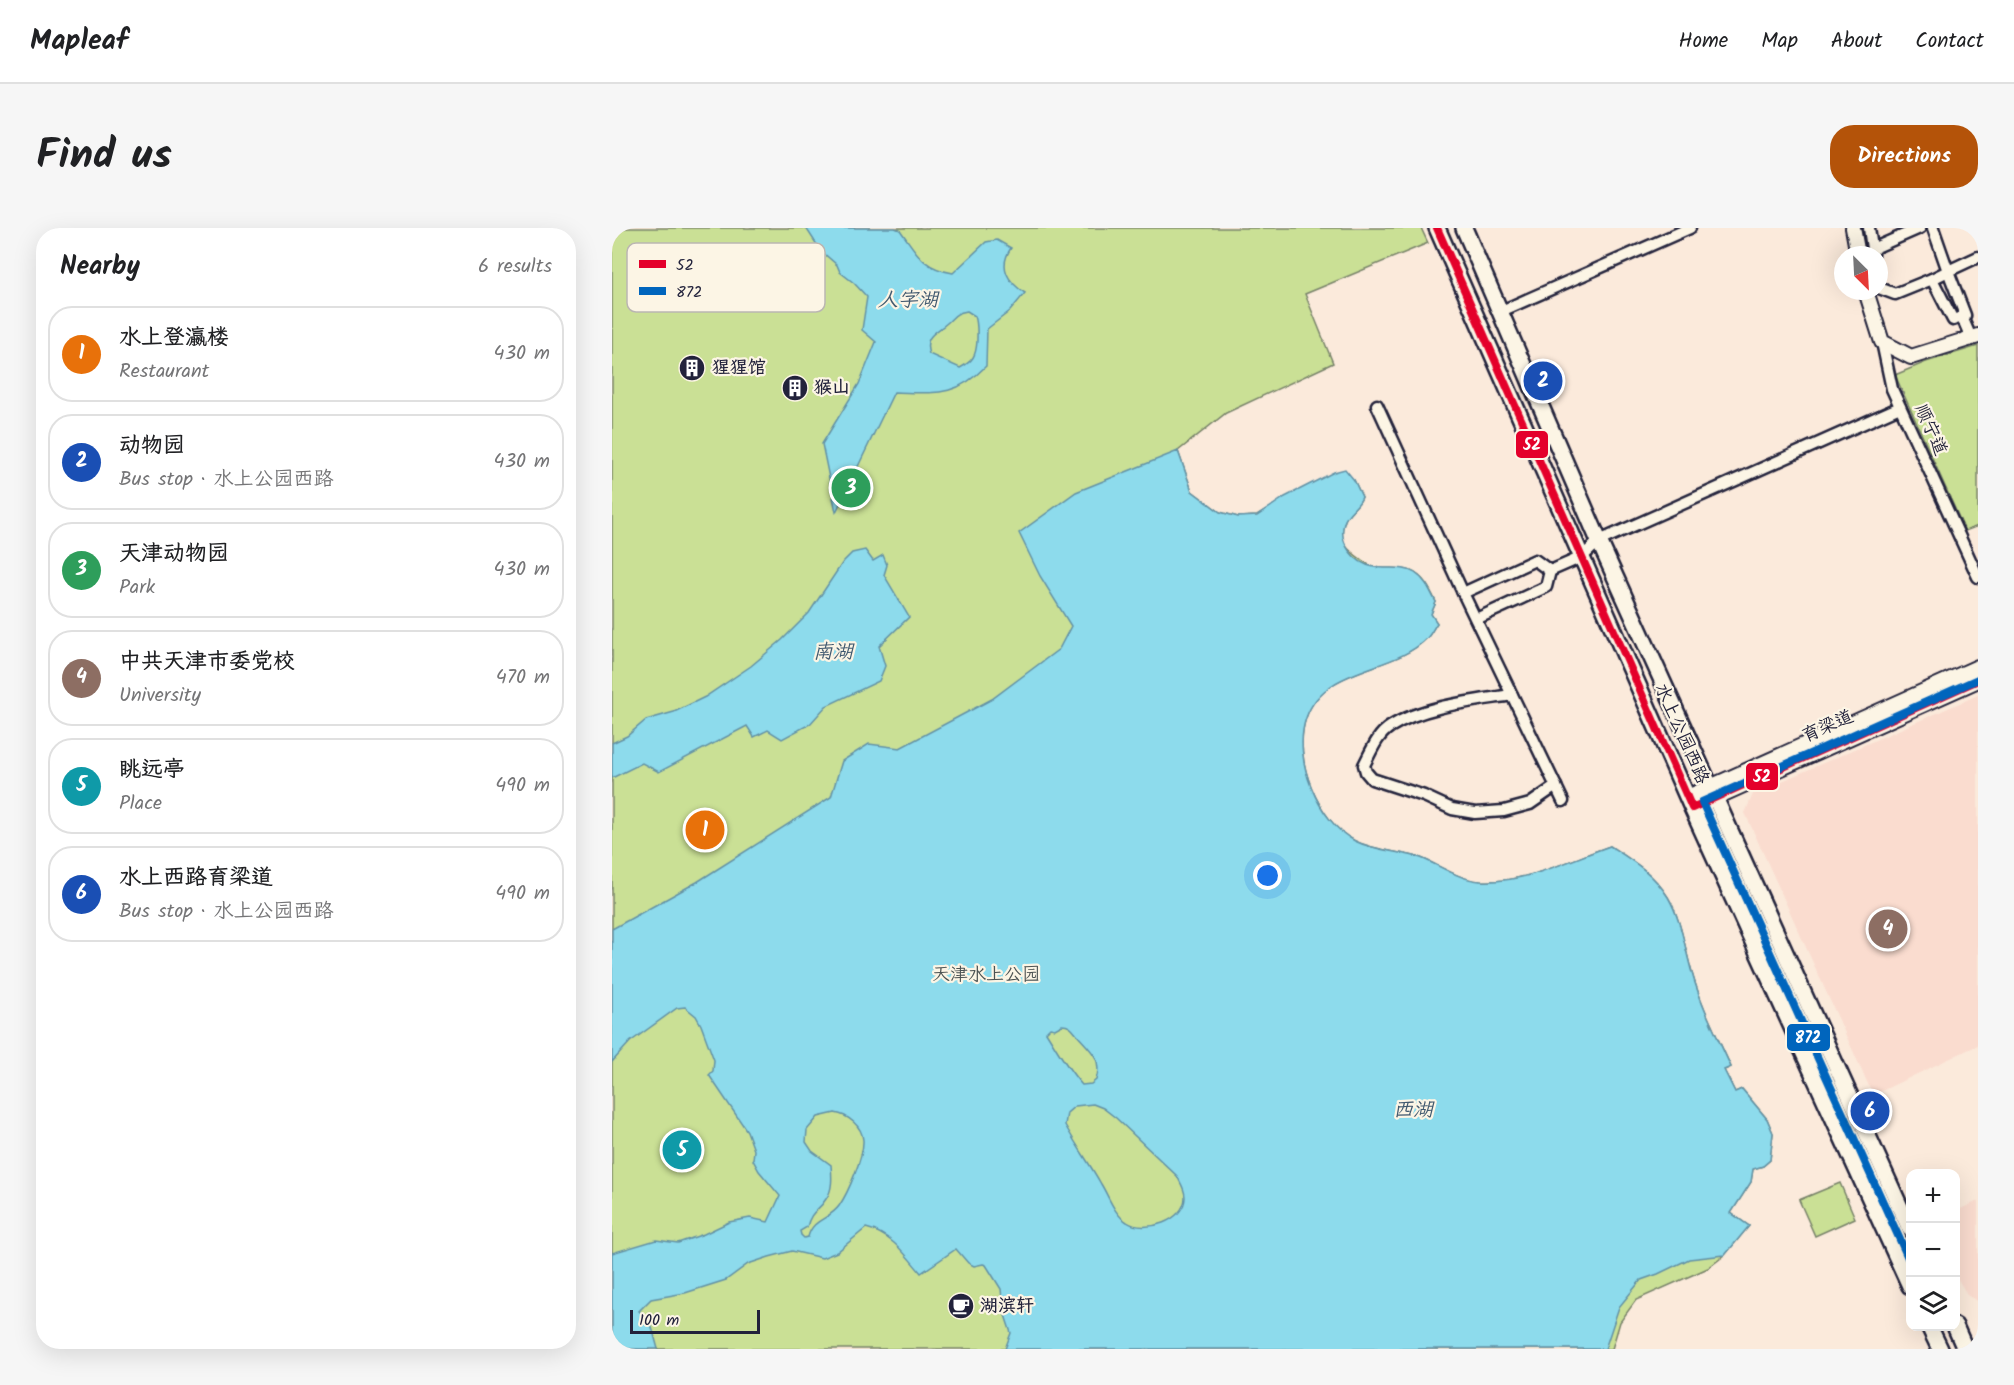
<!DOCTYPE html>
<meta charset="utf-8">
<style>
body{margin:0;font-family:Kalam,"LXGW WenKai TC",sans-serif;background:#f6f6f6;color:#202124}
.controls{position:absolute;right:18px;bottom:18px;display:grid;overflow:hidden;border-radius:12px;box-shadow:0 6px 24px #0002}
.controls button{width:54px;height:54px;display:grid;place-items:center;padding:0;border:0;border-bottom:2px solid #e0e0e0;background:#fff;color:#202124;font:30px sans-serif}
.compass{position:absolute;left:1222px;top:18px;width:54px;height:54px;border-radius:50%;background:#fff;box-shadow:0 6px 24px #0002;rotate:156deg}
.scale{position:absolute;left:18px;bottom:15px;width:130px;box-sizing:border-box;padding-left:6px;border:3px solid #22223b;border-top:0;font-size:16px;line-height:21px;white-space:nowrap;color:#22223b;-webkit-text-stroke:4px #fcf5e5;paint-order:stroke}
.you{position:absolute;left:656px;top:648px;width:21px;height:21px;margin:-15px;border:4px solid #fff;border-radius:50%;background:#1a73e8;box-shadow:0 0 0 9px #1a73e833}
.badge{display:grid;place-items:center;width:39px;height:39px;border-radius:50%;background:#b45309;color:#fff;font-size:20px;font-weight:700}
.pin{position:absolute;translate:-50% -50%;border:3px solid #fff;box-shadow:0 2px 6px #0006}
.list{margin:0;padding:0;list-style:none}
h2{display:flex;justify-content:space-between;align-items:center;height:78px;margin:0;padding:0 24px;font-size:26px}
h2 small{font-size:20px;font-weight:400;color:#757577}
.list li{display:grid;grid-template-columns:39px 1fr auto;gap:18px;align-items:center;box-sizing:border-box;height:96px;margin:0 12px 12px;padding:0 12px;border:2px solid #e0e0e0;border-radius:24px}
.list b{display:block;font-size:22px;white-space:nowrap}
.list p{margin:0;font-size:20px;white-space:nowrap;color:#757577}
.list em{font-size:20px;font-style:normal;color:#757577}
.icon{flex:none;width:33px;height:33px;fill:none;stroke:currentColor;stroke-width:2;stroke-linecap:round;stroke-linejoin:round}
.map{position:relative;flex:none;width:1366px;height:1121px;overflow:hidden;border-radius:24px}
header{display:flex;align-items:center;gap:36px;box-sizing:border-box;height:84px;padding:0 30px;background:#fff;border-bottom:2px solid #e0e0e0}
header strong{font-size:28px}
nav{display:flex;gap:33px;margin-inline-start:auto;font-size:21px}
.intro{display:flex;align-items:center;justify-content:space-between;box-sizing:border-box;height:144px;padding:0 36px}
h1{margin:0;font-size:42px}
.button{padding:15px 27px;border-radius:24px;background:#b45309;color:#fff;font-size:21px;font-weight:700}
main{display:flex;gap:36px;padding:0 36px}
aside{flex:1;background:#fff;border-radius:24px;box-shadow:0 6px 24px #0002}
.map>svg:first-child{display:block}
.built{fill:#fadccf}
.green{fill:#cae095;stroke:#768168;stroke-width:1.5}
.water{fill:#8ddbec;stroke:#6291a5;stroke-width:1.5;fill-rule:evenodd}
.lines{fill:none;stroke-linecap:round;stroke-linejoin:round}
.minor-casing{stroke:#22223b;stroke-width:15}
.tertiary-casing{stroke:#22223b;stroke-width:18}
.secondary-casing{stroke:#22223b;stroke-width:20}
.minor{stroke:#fcf5e5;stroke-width:10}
.tertiary{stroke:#fcf5e5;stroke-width:14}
.secondary{stroke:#fcf5e5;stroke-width:15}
.bus-1-casing{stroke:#fcf5e5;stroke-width:12}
.bus-2-casing{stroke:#fcf5e5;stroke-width:12}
.bus-1{stroke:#e4002b;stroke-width:8}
.bus-2{stroke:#0065bd;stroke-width:8}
.labels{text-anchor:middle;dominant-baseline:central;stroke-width:4.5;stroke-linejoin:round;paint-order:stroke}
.poi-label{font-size:18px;font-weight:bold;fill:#22223b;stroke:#fcf5e5;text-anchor:start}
.street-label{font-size:18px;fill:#22223b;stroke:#fcf5e5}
.park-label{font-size:18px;fill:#4c5252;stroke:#fcf5e5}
.water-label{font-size:20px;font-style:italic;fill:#425a70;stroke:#fcf5e5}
.key{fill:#fcf5e5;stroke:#bbb6b2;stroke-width:1.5}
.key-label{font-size:16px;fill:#22223b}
.line-badge{stroke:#fcf5e5;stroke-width:2}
.badge-label{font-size:16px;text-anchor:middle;font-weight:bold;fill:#fff}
</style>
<header>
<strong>Mapleaf</strong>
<nav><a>Home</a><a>Map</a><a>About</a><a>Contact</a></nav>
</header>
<div class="intro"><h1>Find us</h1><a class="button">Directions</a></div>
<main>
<aside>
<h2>Nearby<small>6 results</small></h2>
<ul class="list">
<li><span class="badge" style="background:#e8710a">1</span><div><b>水上登瀛楼</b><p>Restaurant</p></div><em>430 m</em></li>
<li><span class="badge" style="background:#1a4fb4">2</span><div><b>动物园</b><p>Bus stop · 水上公园西路</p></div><em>430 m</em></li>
<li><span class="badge" style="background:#2e9e5b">3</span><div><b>天津动物园</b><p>Park</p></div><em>430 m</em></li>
<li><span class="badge" style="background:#8d6e63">4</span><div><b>中共天津市委党校</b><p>University</p></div><em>470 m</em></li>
<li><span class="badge" style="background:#0f9aa8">5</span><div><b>眺远亭</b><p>Place</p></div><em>490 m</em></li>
<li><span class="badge" style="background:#1a4fb4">6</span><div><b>水上西路育梁道</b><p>Bus stop · 水上公园西路</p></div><em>490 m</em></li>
</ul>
</aside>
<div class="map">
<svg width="1366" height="1121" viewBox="0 0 1366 1121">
<rect width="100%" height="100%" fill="#fbeadb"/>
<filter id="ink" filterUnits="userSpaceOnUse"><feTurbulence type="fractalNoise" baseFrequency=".0167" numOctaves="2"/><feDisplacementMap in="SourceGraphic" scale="12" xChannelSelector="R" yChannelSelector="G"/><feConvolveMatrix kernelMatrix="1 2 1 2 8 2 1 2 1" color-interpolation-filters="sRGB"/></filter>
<g filter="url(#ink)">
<g class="built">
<path d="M1366,467v350l-105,50 -128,-282 8,-19z"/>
<path d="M1366,973v100l-10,-5 -12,-20v-65z"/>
</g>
<g class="green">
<path d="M0,0h809l7,15 -123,51 28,69 -107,50 -48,38 14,40 28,21 18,5 19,-1 13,-8 84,-28 8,17c-4,11 -15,14 -18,26 -6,20 4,27 18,37 4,3 8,6 12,7 12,3 25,-1 37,4 13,5 20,20 25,31l-5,12 6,9c-3,4 -6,11 -10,15 -33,35 -104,27 -121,80 -14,40 12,104 49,123 20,10 45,10 66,17 20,8 37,21 59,23 44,3 89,-21 130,-35 23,15 43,27 58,51 13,22 17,52 24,76 9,32 25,63 39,94l-7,3 11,22 7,-3 25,30 6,14 -3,27 -7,6 -10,3 -2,13 -20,31 18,13 -24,29 -17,13 -72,32 -16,22 -8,27h-1000z"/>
<path d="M1366,118v180l-13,5 -70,-156 31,-13z"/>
<path d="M1228,955l15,35 -40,18 -16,-36z"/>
</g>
<g class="water">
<path d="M194,0h89l5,2c17,23 22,38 53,43l33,-31 11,-2 14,8c-13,19 -3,34 14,45l-15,18 -23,18 -1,37c-31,32 -51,27 -92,26l-58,120 -14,-68 37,-60 17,-42 -14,-12 5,-33 -13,-14 -14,-11 -3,-7 -16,-14zM355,83l8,5c3,9 2,15 2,25 -1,15 -4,20 -17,27l-31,-14c-6,-18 7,-21 18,-31 8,-7 8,-10 20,-12z"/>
<path d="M566,223l14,40 28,21 18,5 19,-1 28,-19 49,-25 11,-3 9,11 8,17c-4,11 -15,14 -18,26 -6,20 10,40 30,44 13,3 29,-2 41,6 11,7 15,18 21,29l-5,12 6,9c-3,4 -6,11 -10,15 -33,35 -103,27 -121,80 -14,40 12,104 49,123 20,10 45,10 66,17 20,8 37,21 59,23 44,3 89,-21 130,-35 23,15 43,27 58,51 13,22 17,52 24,76 9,32 25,63 39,94l-7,3 11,22 7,-3 25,30 6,14 -3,27 -7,6 -10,3 -2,13 -20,31 18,13 -24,29 -36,4 -31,15 -17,6 -22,27 -14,42h-600l6,-16 -8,-24 -2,-20 -15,-24 -3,-1 -9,2 -6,-3 -12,-14 -35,24c-16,-19 -30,-39 -55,-45l-29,24 -15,6 -30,-7 -23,6 -21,7 -22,16 -41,13 -34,6 -12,12 11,9 8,29h-46v-96l44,-13 22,3 26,-9 25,-12 21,-4 18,4 12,-26 -21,-25 -6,-11 1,-10 -7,-19 -38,-56 4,-4 1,-11 -13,-35 -5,-9 -11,-9 -8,1 -47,34 -18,20v-133l85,-47 134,-85 11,-36 27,-17 31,4 92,-49 67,-50 12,-23 -31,-50 -21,-43 57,-41zM450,797c8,0 10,4 15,10 13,15 26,23 19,45l-5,4 -9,1c-15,-17 -24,-34 -36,-53l4,-4 5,1zM481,876l10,4 13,10 61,58c3,6 8,13 8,21 0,24 -40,37 -58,25 -13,-8 -18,-25 -26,-38 -11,-20 -25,-39 -36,-59l2,-12 8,-7zM223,885c13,2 27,13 28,27 1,16 -15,53 -24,66 -10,14 -26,12 -31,31l-4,1 -3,-3 -1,-4 7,-4c4,-17 11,-15 19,-28 7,-9 6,-23 5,-34l-19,-14 -6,-9 1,-12 11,-13z"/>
<path d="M253,322l8,11 10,-6 4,10 -3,10 25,42 -30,29 6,20 -6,15 -53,25 -16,18 -28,15 -14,-9 -14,7 -7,-11 -88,46 -17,-9 -30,15v-35l15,-7 19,-16 28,-8 31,-15 46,-31 31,-26 27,-27 34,-51 9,-9z"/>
</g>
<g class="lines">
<defs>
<g id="minor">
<path d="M1257,0l4,27"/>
<path d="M1260,21l48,-21"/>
<path d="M1320,51l16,-8 -15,-43"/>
<path d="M1267,60l16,6 37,-15 21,41 9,-3 9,21"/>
<path d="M887,84l191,-84"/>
<path d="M1350,89l3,-2 -17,-44 30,-14"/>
<path d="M1270,114l10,47 86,188"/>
<path d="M765,177l86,188 100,208"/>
<path d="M938,343l32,-14 17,-16 301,-134"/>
<path d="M851,365l72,-33 15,11"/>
<path d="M864,391l70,-32 4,-16"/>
<path d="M900,467c-37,6 -90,11 -122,32 -13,8 -19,25 -26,38l2,7 6,7 52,17 28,13 23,4 29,-2 26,-7 26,-18"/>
</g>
<g id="tertiary">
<path d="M1241,0l5,27"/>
<path d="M1254,63l16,51 29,15 67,-21"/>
<path d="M1076,569l290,-130"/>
<path d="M1080,580l286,-128"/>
</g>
<g id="secondary">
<path d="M825,0l255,580 218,478"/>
<path d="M852,0l135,313 311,688"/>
<path d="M1317,1098l11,23"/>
<path d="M1343,1098l10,23"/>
</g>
</defs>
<use href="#minor" class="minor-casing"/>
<use href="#tertiary" class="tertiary-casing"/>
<use href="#secondary" class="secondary-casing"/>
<use href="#minor" class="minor"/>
<use href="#tertiary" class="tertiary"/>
<use href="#secondary" class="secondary"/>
<defs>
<path id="bus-1" d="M825,0l255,580 286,-128"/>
<path id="bus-2" d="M1298,1034l-208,-460 276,-123"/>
</defs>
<use href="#bus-1" class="bus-1-casing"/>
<use href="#bus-2" class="bus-2-casing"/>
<use href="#bus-1" class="bus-1"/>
<use href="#bus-2" class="bus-2"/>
</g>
</g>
<defs>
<symbol id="building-disc" viewBox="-11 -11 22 22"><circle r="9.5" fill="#22223b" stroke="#fcf5e5"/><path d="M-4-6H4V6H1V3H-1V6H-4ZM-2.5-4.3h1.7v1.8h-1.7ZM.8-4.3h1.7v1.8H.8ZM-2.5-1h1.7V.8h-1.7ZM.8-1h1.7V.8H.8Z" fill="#fff"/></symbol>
<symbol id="cafe-disc" viewBox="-11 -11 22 22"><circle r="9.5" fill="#22223b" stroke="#fcf5e5"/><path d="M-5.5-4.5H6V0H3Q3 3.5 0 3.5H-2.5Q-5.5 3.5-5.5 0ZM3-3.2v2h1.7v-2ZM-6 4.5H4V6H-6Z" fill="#fff"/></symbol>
</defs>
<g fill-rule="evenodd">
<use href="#building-disc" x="65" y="125" width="30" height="30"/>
<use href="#building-disc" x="168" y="145" width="30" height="30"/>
<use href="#cafe-disc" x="334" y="1063" width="30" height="30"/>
</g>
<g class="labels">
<g class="poi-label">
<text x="100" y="140">猩猩馆</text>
<text x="202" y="160">猴山</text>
<text x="368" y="1078">湖滨轩</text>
</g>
<g class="street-label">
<text transform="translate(1318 202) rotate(66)">顺宁道</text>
<text transform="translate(1216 499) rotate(-24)">育梁道</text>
<text transform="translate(1069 506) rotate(66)">水上公园西路</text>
</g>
<g class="park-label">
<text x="374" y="747">天津水上公园</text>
</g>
<g class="water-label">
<text x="296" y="73">人字湖</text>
<text x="221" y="425">南湖</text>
<text x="801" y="883">西湖</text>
</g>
</g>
<rect x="15" y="15" width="198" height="69" rx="9" class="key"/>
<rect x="27" y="32" width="27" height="8" fill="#e4002b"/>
<rect x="27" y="59" width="27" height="8" fill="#0065bd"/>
<g class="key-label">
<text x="64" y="42">52</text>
<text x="64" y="69">872</text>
</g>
<g class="line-badge">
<rect x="903" y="202" width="34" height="29" rx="6" fill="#e4002b"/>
<rect x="1133" y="534" width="34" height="29" rx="6" fill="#e4002b"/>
<rect x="1174" y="795" width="45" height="29" rx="6" fill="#0065bd"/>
</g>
<g class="badge-label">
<text x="920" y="222">52</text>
<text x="1150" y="554">52</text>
<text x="1196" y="815">872</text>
</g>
</svg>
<div class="controls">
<button>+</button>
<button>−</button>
<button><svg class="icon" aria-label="layers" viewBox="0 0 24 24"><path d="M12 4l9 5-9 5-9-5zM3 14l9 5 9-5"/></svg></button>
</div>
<svg class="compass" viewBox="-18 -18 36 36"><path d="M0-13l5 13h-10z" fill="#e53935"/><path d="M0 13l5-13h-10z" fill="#757577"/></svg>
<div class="scale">100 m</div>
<div class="you"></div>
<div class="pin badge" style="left:93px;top:602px;background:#e8710a">1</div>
<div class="pin badge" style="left:931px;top:153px;background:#1a4fb4">2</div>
<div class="pin badge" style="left:239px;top:260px;background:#2e9e5b">3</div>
<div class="pin badge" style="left:1276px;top:701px;background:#8d6e63">4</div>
<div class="pin badge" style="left:70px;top:922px;background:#0f9aa8">5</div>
<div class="pin badge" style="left:1258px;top:883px;background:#1a4fb4">6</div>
</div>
</main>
